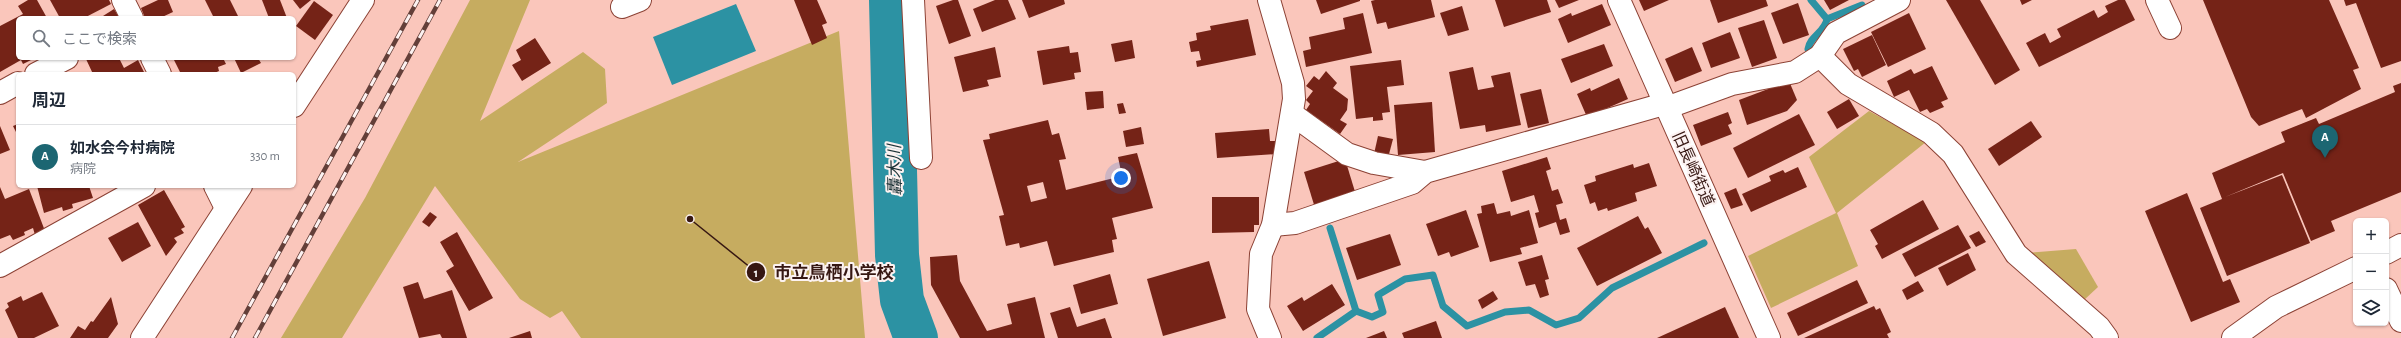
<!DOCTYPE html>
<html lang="ja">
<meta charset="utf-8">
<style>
body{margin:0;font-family:"Alegreya Sans","Noto Sans JP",sans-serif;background:#f2f2f3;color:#1f2937}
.controls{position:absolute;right:12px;bottom:12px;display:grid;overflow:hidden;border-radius:6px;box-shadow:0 1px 3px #0004}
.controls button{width:36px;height:36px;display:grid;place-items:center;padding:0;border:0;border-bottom:1px solid #e0e1e3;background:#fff;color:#1f2937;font:20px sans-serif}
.you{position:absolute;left:1121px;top:178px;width:14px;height:14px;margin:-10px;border:3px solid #fff;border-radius:50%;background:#1a73e8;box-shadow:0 0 0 6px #1a73e833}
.badge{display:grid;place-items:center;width:26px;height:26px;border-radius:50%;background:#1c6672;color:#fff;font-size:13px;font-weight:700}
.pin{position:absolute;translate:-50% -33px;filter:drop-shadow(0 1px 2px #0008)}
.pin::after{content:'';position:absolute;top:21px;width:14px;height:12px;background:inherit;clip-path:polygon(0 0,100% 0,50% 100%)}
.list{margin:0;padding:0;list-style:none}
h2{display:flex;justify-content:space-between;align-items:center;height:52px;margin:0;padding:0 16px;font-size:17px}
h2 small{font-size:13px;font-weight:400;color:#747a83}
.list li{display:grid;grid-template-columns:26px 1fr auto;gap:12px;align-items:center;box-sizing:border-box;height:64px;padding:0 16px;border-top:1px solid #e0e1e3}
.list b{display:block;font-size:15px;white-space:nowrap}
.list p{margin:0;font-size:13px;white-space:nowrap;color:#747a83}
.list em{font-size:13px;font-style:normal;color:#747a83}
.icon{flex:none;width:22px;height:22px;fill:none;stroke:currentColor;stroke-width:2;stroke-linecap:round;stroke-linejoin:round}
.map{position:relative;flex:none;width:2401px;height:338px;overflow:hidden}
.search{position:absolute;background:#fff;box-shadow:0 1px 3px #0004;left:16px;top:16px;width:280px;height:44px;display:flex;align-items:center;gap:10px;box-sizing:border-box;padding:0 14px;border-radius:6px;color:#747a83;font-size:15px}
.panel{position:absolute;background:#fff;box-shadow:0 1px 3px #0004;left:16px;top:72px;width:280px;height:116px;border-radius:6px}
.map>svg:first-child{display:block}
.green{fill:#c6ac60}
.water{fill:#2c92a3}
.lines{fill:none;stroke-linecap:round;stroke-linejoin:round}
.stream{stroke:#2c92a3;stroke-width:7}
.river{stroke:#2c92a3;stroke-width:44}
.building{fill:#752317;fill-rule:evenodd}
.minor-casing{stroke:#8c4235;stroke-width:24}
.minor{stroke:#fff;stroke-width:22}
.rail-casing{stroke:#633f39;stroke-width:4.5}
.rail{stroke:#fcf2f1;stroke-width:3;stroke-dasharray:9;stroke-linecap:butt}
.labels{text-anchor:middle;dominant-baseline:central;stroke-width:4;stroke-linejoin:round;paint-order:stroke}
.street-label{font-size:16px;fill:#361712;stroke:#fcf2f1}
.water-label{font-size:17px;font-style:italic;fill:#1c3236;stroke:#fcf2f1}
.leader{fill:none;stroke:#361712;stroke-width:1.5}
.callout-dot{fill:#361712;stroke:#fcf2f1;stroke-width:1.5}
.mark-label{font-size:12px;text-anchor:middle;font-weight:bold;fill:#fff}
.callout-label{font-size:17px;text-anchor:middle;font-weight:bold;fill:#361712;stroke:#fcf2f1;stroke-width:4;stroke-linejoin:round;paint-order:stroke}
</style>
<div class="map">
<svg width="2401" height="338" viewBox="0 0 2401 338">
<rect width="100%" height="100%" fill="#fac6bb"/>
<g class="green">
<path d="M470,0h60l-50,121 103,-69 22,17 2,34 -89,59 321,-131 26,307h-284l-19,-27 -12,7 -30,-19 -85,-113 -93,152h-61l84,-140z"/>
<path d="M1869,111l57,31 -89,71 21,53 -87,42 -23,-52 88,-43 -27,-56z"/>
<path d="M2076,249l22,38 -15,14 -58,-48z"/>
</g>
<path class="water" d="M736,4l20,47 -84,34 -19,-48z"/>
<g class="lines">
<g class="stream">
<path d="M1827,19l35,-14"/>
<path d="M1808,49c2,-13 17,-17 19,-30l-16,-19"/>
<path d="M1356,311l16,6 11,-5 -5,-17 27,-16 28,-4 10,31 24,20 38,-14 24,-2 27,15 23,-7 33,-30 92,-45"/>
<path d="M1317,338l39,-27 -26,-83"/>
</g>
<path class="river" d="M891,0l6,255 5,45 14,38"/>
</g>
<g class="building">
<path d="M28,0h9l10,18h-29v40h17l-12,6 -2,-4 -21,12v-46l23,-12 -5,-8z"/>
<path d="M50,0h59l2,4 -27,14h-24z"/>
<path d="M158,0h10l5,12 -13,6h-15l-4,-10z"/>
<path d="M205,0h25l9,18h-25z"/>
<path d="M262,0h18l7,18h-18z"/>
<path d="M293,0h18l-11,9z"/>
<path d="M794,0h23l10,23 -5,2 5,13 -15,7z"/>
<path d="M953,0h5l13,36 -22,8 -13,-38z"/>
<path d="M995,0h13l8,19 -34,13 -9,-23z"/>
<path d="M1022,0h42l1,4 -36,14z"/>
<path d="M1316,0h44v1l-39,13z"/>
<path d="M1375,0h56l4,17 -47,12 -2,-7 -9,2 -6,-23z"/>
<path d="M1495,0h52l4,12 -47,15z"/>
<path d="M1555,0h24l-20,8z"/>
<path d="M1639,0h30l-25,11z"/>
<path d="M1710,0h56l2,6 -50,17z"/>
<path d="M1824,0h25l-19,10z"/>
<path d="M1946,0h34l40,70 -25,15z"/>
<path d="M2020,0h12l-10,5z"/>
<path d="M2118,0h7l10,20 -96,47 -13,-24 19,-10 5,10 11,-6 -4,-8 37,-19 4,8 10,-6 -3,-6z"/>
<path d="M2203,0h126l30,68 -6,2 8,19 -55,29 -4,-9 -43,17 -8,-9z"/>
<path d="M2344,0h57v61l-20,7 -25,-65 -10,3z"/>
<path d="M314,1l19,14 -18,25 -19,-14z"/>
<path d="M1798,3l11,32 -26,9 -12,-31z"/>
<path d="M1602,4l9,21 -43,18 -10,-24 13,-6 1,3z"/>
<path d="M1462,6l7,24 -21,6 -8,-23z"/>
<path d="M114,9l5,8 -15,1 -1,-2z"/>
<path d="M1363,13l9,40 -66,14 -3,-16 8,-2 -2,-12 36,-8 -2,-11z"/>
<path d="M1909,13l17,36 -38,18 -17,-35z"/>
<path d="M1248,19l8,36 -59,12 -1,-6 5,-1 -2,-9 -8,1 -2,-10 8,-2 -1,-7 15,-3 -1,-4z"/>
<path d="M1764,20l13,38 -25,9 -14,-39z"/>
<path d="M1730,32l10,26 -29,10 -9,-25z"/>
<path d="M1872,35l14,30 -24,12 -4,-8 -4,2 -11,-22z"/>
<path d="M535,38l16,25 -29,18 -10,-16 9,-5 -5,-10z"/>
<path d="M1132,40l3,18 -20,4 -4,-18z"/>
<path d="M1604,44l9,22 -42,17 -10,-24z"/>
<path d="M1069,46l1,7 8,-1 3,20 -7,1 1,6 -32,6 -6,-34z"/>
<path d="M995,47l6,30 -14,3 2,6 -26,6 -9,-35z"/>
<path d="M1692,47l10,24 -27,11 -10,-23z"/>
<path d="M89,58h30l5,10 14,-8 7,14h-52l-7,-15z"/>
<path d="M173,58h50l3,6 -8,3 1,4 -7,3h-31z"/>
<path d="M234,58h24l3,5 -20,10z"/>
<path d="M1401,60l3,25 -17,2 3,25 -8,1 1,7 -10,1v-4l-17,2 -6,-53z"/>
<path d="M1932,66l16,33 -7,3 3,5 -14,6 -3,-4 -7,3 -11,-22 -15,7 -7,-16 24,-12 3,5z"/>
<path d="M1473,67l5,23 16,-3 -3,-11 19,-4 11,53 -35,7 -1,-7 -25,4 -11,-57z"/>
<path d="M1326,71l11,12 -4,5 15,11 -1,11 -7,10 7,4 -7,10 -34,-24 4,-6 -4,-4 7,-9 -7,-5 8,-10 5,4z"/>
<path d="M1619,78l9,21 -41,18 -10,-23 13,-6 1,3z"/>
<path d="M1789,81l8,19 -10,11 -40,14 -8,-25z"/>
<path d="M2401,83v109l-70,29 4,10 -24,10 -28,-68 -58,24 57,-22 28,68 -83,33 -27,-68 22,-9 -10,-26 73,-31 -4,-10 35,-14 3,6 76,-32 -2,-6z"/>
<path d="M1541,89l8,34 -21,5 -8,-34z"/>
<path d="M1103,91l1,17 -17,2 -2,-18z"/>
<path d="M1849,99l10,17 -22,13 -10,-17z"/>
<path d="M1432,102l3,50 -37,3 -4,-50z"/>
<path d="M1123,103l3,10 -7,1 -2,-10z"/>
<path d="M1728,112l4,11 -4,2 4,9 -31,12 -8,-21z"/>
<path d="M1799,114l16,31 -67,33 -15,-30z"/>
<path d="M1048,120l4,15 7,-2 7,26 -7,1 7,30 56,-14 -4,-19 19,-4 16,55 -41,10 5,21 -5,1 2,12 -60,14 -7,-25 -27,7 -1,-5 -13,3 -7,-30 5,-1 -21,-75 7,-1 -1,-5zM1043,182l4,16 -16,4 -4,-16z"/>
<path d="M2031,121l11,16 -43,29 -11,-17z"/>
<path d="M18,124v12l-5,-10z"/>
<path d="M0,126l10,24 -10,4z"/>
<path d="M1141,127l3,17 -18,3 -3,-16z"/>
<path d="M1269,129l1,12h6l1,13 -60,4 -2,-25z"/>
<path d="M1378,136l15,3 -5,19 -14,-4z"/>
<path d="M1547,157l4,12 -5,2 6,20 6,-2 5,14 -7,2 4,15 6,-2 4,14 -10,3 -4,-13 -17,6 -4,-15 4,-1 -5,-17 -23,7 -9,-31z"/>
<path d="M1345,159l11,36 -41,13 -11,-36z"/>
<path d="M1649,163l8,23 -22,7 2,8 -29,10 -1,-3 -9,3 -3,-9 -5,2 -6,-19 12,-4 -1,-5 38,-12 1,4z"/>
<path d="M1798,167l9,20 -56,25 -9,-18 29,-13 -2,-5 14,-6 2,3z"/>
<path d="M37,186h52l4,12 -21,6 1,4 -10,3 -1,-4 -18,6z"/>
<path d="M0,187l5,12 24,-10 16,42 -10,4 -2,-7 -9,4 1,3 -12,5 -3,-5 -10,4z"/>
<path d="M1736,188l7,17 -12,4 -7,-16z"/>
<path d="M164,190l21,37 -4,2 3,4 -10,5 3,4 -11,14 -28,-51z"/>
<path d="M2187,193l36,89 7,-3 10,23 -49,20 -46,-111z"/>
<path d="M1212,197h47v28h-5v7l-42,1z"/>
<path d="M1923,200l16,29 -57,30 -7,-13 3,-2 -8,-14z"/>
<path d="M1494,203l3,11 13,-3 1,5 18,-6 9,33 -18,5 2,6 -32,8 -13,-48 5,-1 -1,-7z"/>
<path d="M1466,210l13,37 -28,10 -2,-5 -11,4 -12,-32z"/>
<path d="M430,212l7,5 -8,10 -7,-5z"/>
<path d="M1638,216l7,13 3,-2 14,26 -65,33 -20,-38z"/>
<path d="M138,222l13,24 -29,16 -14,-24z"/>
<path d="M1958,225l13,23 -56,29 -13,-23z"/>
<path d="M1979,231l7,11 -10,5 -7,-11z"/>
<path d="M457,232l36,66 -24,13 -23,-40 8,-5 -14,-24z"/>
<path d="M1390,234l11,31 -44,15 -11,-32z"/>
<path d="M1968,253l8,17 -29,16 -9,-18z"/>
<path d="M957,255l3,26 27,50 25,-7 -5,-20 28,-7 10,41h-85l-29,-53 -1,-28z"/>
<path d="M1542,255l7,24 -4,1 4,15 -9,3 -5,-14 -9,2 -8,-24z"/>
<path d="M1209,261l17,57 -63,18 -16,-57z"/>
<path d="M1110,274l8,30 -37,10 -8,-29z"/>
<path d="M1857,280l11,23 -70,33 -11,-23z"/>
<path d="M1918,281l6,10 -17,9 -5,-10z"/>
<path d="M418,282l6,17 28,-9 15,48h-25l-2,-4 -21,4 -16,-51z"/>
<path d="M1332,284l13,21 -42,26 -16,-25 15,-9 2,4z"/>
<path d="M1493,291l5,8 -16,10 -4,-9z"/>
<path d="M42,292l17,34 -25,12h-16l-13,-28 4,-3 -2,-4 14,-7 2,5z"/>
<path d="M111,297l7,27 -10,14h-38l8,-12 7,4 6,-9 2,1z"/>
<path d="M1874,306l2,4 4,-2 11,24 -4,2 2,4h-85z"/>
<path d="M1070,307l7,20 28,-9 7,20h-54l-8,-25z"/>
<path d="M1725,307l14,31h-82z"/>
<path d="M1436,321l6,17h-38l-2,-5z"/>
<path d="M530,331l2,7h-23z"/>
<path d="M1384,331l3,7h-21z"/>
</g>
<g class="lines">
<defs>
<g id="minor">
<path d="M123,0l9,18"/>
<path d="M913,0l8,158"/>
<path d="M1269,0l24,83 1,16 -21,126 -12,29 -3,55 12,29"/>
<path d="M1619,0l150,338"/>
<path d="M2157,0l13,28"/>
<path d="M622,7l18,-7"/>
<path d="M1820,56l28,28 83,49 22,21 63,100 83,73 8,11"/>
<path d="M152,58l8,16"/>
<path d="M36,74l31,-16"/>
<path d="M0,93l18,-10"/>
<path d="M294,106l69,-106"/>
<path d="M1666,108l66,-24 63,-12 25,-16 16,-23 63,-33"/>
<path d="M1292,114l55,40 27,9 51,9"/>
<path d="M215,186l11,22"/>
<path d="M1273,225l22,-2 117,-40 13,-11 239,-68"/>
<path d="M2386,253l15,-8"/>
<path d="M0,266l144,-80"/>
<path d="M2386,289l15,32"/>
<path d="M142,338l99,-152"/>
<path d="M2233,338l43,-31 80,-39"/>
</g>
</defs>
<use href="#minor" class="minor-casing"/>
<use href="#minor" class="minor"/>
<defs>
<g id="rail">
<path d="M232,338l186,-338"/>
<path d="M255,338l185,-338"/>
</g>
</defs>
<use href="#rail" class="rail-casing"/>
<use href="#rail" class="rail"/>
</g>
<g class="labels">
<g class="street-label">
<text transform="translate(1693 169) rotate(66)">旧長崎街道</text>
</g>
<g class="water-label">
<text transform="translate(895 170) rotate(-91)">轟木川</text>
</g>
</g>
<path class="leader" d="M690 219L756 272"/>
<g class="callout-dot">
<circle cx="690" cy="219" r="4"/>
<circle cx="756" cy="272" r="10"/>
</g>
<g class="mark-label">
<text x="756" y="277">1</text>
</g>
<g class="callout-label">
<text x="834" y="278">市立鳥栖小学校</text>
</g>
</svg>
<div class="controls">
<button>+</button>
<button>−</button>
<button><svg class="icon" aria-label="layers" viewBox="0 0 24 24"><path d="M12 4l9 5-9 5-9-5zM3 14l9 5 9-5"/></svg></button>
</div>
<div class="you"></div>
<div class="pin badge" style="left:2325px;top:158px">A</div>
<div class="search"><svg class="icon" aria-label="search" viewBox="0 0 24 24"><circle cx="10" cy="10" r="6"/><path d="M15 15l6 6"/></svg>ここで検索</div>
<section class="panel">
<h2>周辺<small></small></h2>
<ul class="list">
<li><span class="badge">A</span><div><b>如水会今村病院</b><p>病院</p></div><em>330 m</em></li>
</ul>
</section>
</div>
